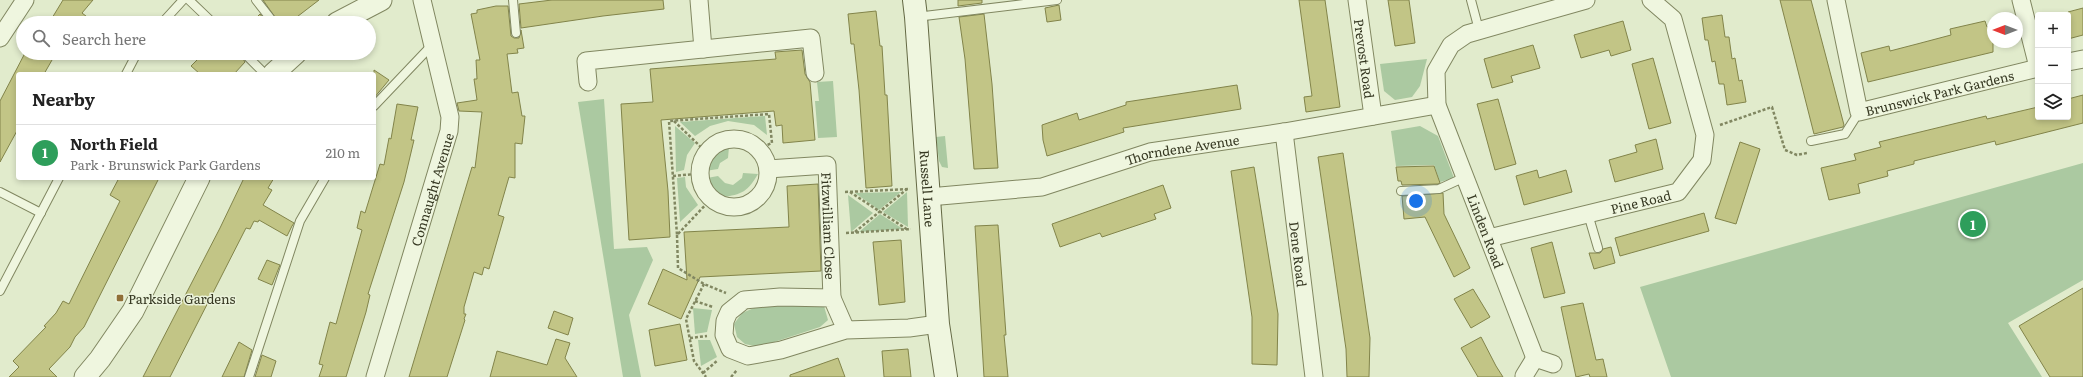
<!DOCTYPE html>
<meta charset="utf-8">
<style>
body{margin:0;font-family:Literata,serif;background:#f6f6f6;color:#222}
.controls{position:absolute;right:12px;top:12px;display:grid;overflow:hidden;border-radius:4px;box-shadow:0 2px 6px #0003}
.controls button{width:36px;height:36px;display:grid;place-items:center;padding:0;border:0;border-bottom:1px solid #e0e0e0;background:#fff;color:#222;font:20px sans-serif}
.compass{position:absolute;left:1987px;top:12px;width:36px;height:36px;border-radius:50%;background:#fff;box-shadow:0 2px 6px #0003;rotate:270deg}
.you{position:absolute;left:1416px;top:201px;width:14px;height:14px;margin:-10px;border:3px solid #fff;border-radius:50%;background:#1a73e8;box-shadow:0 0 0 6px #1a73e833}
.badge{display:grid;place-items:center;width:26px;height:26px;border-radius:50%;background:#906f37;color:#fff;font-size:13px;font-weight:700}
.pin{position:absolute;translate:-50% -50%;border:2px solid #fff;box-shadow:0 1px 4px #0006}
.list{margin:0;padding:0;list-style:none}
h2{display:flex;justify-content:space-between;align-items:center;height:52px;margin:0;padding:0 16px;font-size:17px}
h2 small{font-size:13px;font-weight:400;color:#767676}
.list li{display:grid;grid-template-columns:26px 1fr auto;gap:12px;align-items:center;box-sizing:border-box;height:56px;padding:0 16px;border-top:1px solid #e0e0e0}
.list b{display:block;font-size:15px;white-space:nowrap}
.list p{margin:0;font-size:13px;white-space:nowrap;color:#767676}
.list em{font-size:13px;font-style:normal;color:#767676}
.icon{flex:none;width:22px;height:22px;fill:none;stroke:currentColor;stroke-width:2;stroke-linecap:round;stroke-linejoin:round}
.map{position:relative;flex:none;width:2083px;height:377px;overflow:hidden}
.search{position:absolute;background:#fff;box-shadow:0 2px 6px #0003;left:16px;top:16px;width:360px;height:44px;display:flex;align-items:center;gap:10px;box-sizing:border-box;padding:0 14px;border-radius:22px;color:#767676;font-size:15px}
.panel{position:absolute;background:#fff;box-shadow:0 2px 6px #0003;left:16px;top:72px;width:360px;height:108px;border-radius:4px}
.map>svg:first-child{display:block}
.green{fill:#abc9a1}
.building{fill:#c2c586;stroke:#82844a}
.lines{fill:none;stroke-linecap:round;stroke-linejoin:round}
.service-casing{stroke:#818761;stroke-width:10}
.minor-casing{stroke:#818761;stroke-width:19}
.tertiary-casing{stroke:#818761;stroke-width:23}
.secondary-casing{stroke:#646944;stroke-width:24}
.path{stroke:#818761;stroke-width:2.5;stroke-dasharray:3 2;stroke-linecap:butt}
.service{stroke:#eff6df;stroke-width:8}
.minor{stroke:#eff6df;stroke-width:17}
.tertiary{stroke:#eff6df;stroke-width:21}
.secondary{stroke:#eff6df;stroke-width:22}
.poi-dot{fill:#906f37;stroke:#ebf3db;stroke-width:1.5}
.labels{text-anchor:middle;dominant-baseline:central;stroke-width:3;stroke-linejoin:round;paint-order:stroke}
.street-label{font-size:13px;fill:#373923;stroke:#ebf3db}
.poi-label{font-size:13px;fill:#373923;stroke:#ebf3db;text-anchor:start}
</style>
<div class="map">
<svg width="2083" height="377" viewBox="0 0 2083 377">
<rect width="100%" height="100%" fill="#e1ebcc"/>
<g class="green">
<path d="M1427,59l-7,27 -8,11 -17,3 -11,-9 -4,-27z"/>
<path d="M833,81l4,56 -19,1 -3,-37h4l-2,-19z"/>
<path d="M604,99l10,150 33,-2 6,13 -24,55 12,62h-18l-45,-275z"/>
<path d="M765,116l2,19 -13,-10 -26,-4 -18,5 -15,10 -15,-14z"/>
<path d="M675,126l20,17 -8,12 -3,15 -8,2z"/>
<path d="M1420,126l18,10 16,42 -14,4 -6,-17 -38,1 -5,-35z"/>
<path d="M945,136l3,32 -6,-1 -3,-6 -3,-24z"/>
<path d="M729,147l-1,11 -8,5 -2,6 -13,2c4,-14 10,-20 24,-24z"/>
<path d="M2083,163v117l-75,43 34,54h-371l-31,-90z"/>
<path d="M743,173l15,1c-10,17 -16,21 -36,23l-13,-10 -2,-9 11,-2 7,7 8,2 9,-7z"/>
<path d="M685,177l1,10 12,18 -18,17 -3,-44z"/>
<path d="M901,192l-22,18 -24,-17z"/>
<path d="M907,192l1,35 -25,-15z"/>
<path d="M848,195l25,18 -22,19z"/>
<path d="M880,214l23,15 -44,3z"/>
<path d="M816,303l8,3 4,14 -8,7 -61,20 -14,-3 -8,-7 -3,-13 8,-11 12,-5z"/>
<path d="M693,308l19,2 -5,22 -12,2z"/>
<path d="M698,340h12l7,17 -16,9z"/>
</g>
<g class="building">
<path d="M63,0h30l-11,13 13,10h-46z"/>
<path d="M263,0h56l-30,23h-10z"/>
<path d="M552,0h111l1,9 -61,7 -82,12 -2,-24z"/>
<path d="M958,0h24v3l-24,3z"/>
<path d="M1299,0h26l15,107 -34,5 -2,-15 8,-1z"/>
<path d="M1388,0h21l6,43 -20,3z"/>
<path d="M1780,0h31l33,125 -1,2 -29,7z"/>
<path d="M1059,5l2,15 -14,2 -2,-14z"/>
<path d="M496,6h12l3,30 3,2h5l2,-8 3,18 -7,1 1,4 -11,1 5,39 6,-1 4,24h3l-3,28 -7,-1v35l-6,-1 -11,38 6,2 -15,52 -5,-2 -2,8 -8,-3 -10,35v7h2l-2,5 1,1 -18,57h-38l63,-210 3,1 7,-56 -23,-1 -2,-8 20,-3 -3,-21h3l-1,-19h4l-9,-46 6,-1v-3z"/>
<path d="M2083,8v27l-15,4v-27z"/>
<path d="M876,11l4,35h2l3,49h2l5,91 -26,2 -7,-98 -5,-46h-3l-3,-30z"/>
<path d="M260,14l7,9h-16z"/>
<path d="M984,14l8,70 6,84 -24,1 -9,-110 -6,-42z"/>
<path d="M1722,15l3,22h4l3,22 3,-1 4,23 3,-1 4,22 -19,3 -3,-21h-5l-4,-23 -3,1 -4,-22h-3l-3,-22z"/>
<path d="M1623,21l8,29 -20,6 -2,-6 -28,8 -7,-23z"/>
<path d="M1985,21l2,6 6,-2v27l-125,30 -7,-29 28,-7 1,5 27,-7 34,-9 -1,-6z"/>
<path d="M1533,45l7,23 -29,8 2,6 -21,6 -8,-29z"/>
<path d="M802,50l3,24 5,8 5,58 -32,3 -1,-18 -6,1 -2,-15 -113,9 7,71 2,46 -41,3 -8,-136 32,-2 -3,-33 126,-10 -1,-7z"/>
<path d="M25,53h31l-12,21h-26v55l-18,33v-61z"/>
<path d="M204,53h35l6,9 -11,12h-34l-9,-8z"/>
<path d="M1653,58l18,65 -22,6 -17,-65z"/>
<path d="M374,70l15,10 -15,18z"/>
<path d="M1237,85l4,24 -118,19 1,4 -77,24 -4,-16 -1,-15 35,-12 2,7 47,-15v-3z"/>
<path d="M2083,95v28l-87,22 -1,-4 -81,20v3l-27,7 1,5 -30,8 2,9 -31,7 -8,-32 35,-8 -2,-6 27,-7 -2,-5 107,-26 1,3 51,-12v10h30v-18z"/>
<path d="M1498,99l18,65 -21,6 -18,-66z"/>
<path d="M397,104l21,3 -7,33h3l-10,42 -36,112 2,1 -4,17 -20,65h-27l4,-12 -4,-1 11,-42 6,2 26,-94 -5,-2 4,-17 4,2 15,-49 4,1 5,-27 2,1z"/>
<path d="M1656,139l7,30 -48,13 -6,-22 28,-8 -2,-7z"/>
<path d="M1740,142l20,7 -24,75 -21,-6z"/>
<path d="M1343,153l27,185 -1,39h-22l-1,-28 -28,-192z"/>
<path d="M1434,166l6,17 -2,1 -36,1 -1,-4h-3l-2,-14z"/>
<path d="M1254,167l24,147 -1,51 -25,-1v-47l-21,-146z"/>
<path d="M1537,170l2,8 27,-8 6,22 -48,13 -8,-29z"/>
<path d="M119,178h40l-75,149 -9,10 -5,10 -21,22 8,8h-48l10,-10 -6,-6 33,-34 -2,-1 12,-13 7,-12 6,3 51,-103 -10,-6z"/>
<path d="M244,178h30l-6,10 4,2 -9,15 31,18 -2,3 -5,10 -28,-16 -1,2 -4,-1 -4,8 -4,-1 -76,149h-27l77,-149z"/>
<path d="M818,184l3,87 -121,6 -19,42 -33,-15 15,-35 24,11 -3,-48 105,-5 -2,-41z"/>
<path d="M1163,185l8,23 -17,6 2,5 -54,18 -2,-4 -40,14 -8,-23z"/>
<path d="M1443,193l1,21 26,54 -16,9 -29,-60 -21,2 -2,-23z"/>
<path d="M1704,213l5,18 -89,25 -5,-18z"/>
<path d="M998,225l8,110h-2l4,42h-24l-9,-151z"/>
<path d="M901,240l4,62 -26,3 -6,-63z"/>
<path d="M1552,242l13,51 -21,5 -13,-50z"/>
<path d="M1611,247l4,16 -21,6 -5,-16h11l3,-4z"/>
<path d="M267,260l13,5 -8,20 -14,-6z"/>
<path d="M2083,288v89h-33l-31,-51z"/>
<path d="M1473,289l17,28 -19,11 -17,-29z"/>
<path d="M1583,303l13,57 7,-1 4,18h-17l-1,-3 -13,3 -15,-70z"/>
<path d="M554,311l19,7 -5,17 -20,-7z"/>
<path d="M680,324l7,36 -32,6 -6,-36z"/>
<path d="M1481,337l15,29 7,11h-25l-17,-29z"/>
<path d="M556,339l14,4 -5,15 12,19h-87l7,-26 50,14z"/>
<path d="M239,342l13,8 -8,27h-22z"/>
<path d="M908,349l3,28h-27l-2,-26z"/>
<path d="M262,355l14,6 -5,16h-16z"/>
<path d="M838,358l7,19h-55v-2z"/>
</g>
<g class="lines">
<defs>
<g id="service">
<path d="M189,0l24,23"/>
<path d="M256,0l18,23"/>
<path d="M513,0l3,33"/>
<path d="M1471,0l8,30"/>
<path d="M916,17l141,-17"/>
<path d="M162,23l21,-23"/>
<path d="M244,53l21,21"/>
<path d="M126,74l11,-21"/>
<path d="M374,106l58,-61"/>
<path d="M1811,141l34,-7 14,-22"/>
<path d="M1401,191l38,-2 26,-12"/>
<path d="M0,192l41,21"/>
<path d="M1588,214l10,34"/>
<path d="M0,291l59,-113"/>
<path d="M249,377l51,-156 25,-43"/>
</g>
<g id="minor">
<path d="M699,0l4,49"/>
<path id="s1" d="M1357,0l16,116"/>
<path id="s2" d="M1836,0l23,112 179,-44"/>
<path d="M2021,0l17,67"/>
<path d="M0,38l25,-38"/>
<path d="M2068,62l15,-3"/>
<path d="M588,82l-2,-21 225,-23 4,35"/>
<path id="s3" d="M1284,132l30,245"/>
<circle cx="734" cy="173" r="34"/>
<path id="s4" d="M768,169l59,-4 5,133"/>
<path id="s5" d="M929,197l113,-10 108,-35 134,-20 153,-27"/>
<path id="s6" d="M1489,238l189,-46 24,-32 3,-25 -32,-116 -22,-19"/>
<path d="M846,330l-14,-32 -52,-1 -36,3 -15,12 -4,9 -1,14 6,14 18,7 33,-6 65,-20 63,-2 29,-4"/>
<path d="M1535,358l-98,-253 -1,-34 15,-26 16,-11 119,-34"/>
<path d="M1524,376l11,-18 18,6"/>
<path id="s7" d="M375,377l74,-246 1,-14 -28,-117"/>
</g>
<g id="tertiary">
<path d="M337,23l44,-23"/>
<path d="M273,74l23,-21"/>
<path d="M85,377l15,-18 33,-48 66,-133"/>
</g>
<g id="secondary">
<path id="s8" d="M914,0l2,17 22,307 8,53"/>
</g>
</defs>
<use href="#service" class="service-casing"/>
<use href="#minor" class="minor-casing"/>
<use href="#tertiary" class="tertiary-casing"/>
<use href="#secondary" class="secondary-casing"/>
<g class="path">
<path d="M674,121l32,31"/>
<path d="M1720,125l52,-18 13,43 12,5 10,-2"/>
<path d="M673,176l33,-3"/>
<path d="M845,192l65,-3"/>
<path d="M850,192l58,38"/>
<path d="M711,199l-34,36 -8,-114 100,-7 3,29 -23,10"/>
<path d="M855,232l52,-43"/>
<path d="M846,233l65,-4"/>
<path d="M677,235l1,33 26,16 22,9"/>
<path d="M704,284l-18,35 8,42 12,16"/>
<path d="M695,301l18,6"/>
<path d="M690,338l17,-2"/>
<path d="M703,373l15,-13"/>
<path d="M731,377l6,-7"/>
</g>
<use href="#service" class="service"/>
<use href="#minor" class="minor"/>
<use href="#tertiary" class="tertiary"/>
<use href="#secondary" class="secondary"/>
</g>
<rect class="poi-dot" x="116" y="294" width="8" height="8" rx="2"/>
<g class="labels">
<g class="street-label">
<text stroke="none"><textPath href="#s1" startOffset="59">Prevost Road</textPath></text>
<text stroke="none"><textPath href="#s2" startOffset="197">Brunswick Park Gardens</textPath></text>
<text stroke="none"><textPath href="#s5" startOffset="259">Thorndene Avenue</textPath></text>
<text stroke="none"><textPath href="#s8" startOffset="189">Russell Lane</textPath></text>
<text stroke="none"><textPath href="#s7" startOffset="196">Connaught Avenue</textPath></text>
<text stroke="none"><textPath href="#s6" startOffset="156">Pine Road</textPath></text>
<text stroke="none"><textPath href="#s4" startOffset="120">Fitzwilliam Close</textPath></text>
<text transform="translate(1486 231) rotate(69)">Linden Road</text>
<text stroke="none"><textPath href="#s3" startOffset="123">Dene Road</textPath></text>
</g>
<g class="poi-label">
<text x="128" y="298">Parkside Gardens</text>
</g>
</g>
</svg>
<div class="controls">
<button>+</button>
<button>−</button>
<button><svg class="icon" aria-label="layers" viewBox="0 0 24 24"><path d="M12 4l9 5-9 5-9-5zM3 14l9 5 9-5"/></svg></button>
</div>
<svg class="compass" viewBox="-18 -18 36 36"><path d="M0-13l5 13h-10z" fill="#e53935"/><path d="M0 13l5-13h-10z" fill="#767676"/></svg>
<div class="you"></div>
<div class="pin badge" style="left:1973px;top:224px;background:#2e9e5b">1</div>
<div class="search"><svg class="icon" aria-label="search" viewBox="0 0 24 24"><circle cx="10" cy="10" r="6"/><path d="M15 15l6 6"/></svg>Search here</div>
<section class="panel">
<h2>Nearby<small></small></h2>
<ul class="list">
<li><span class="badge" style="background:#2e9e5b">1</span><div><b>North Field</b><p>Park · Brunswick Park Gardens</p></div><em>210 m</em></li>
</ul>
</section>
</div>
